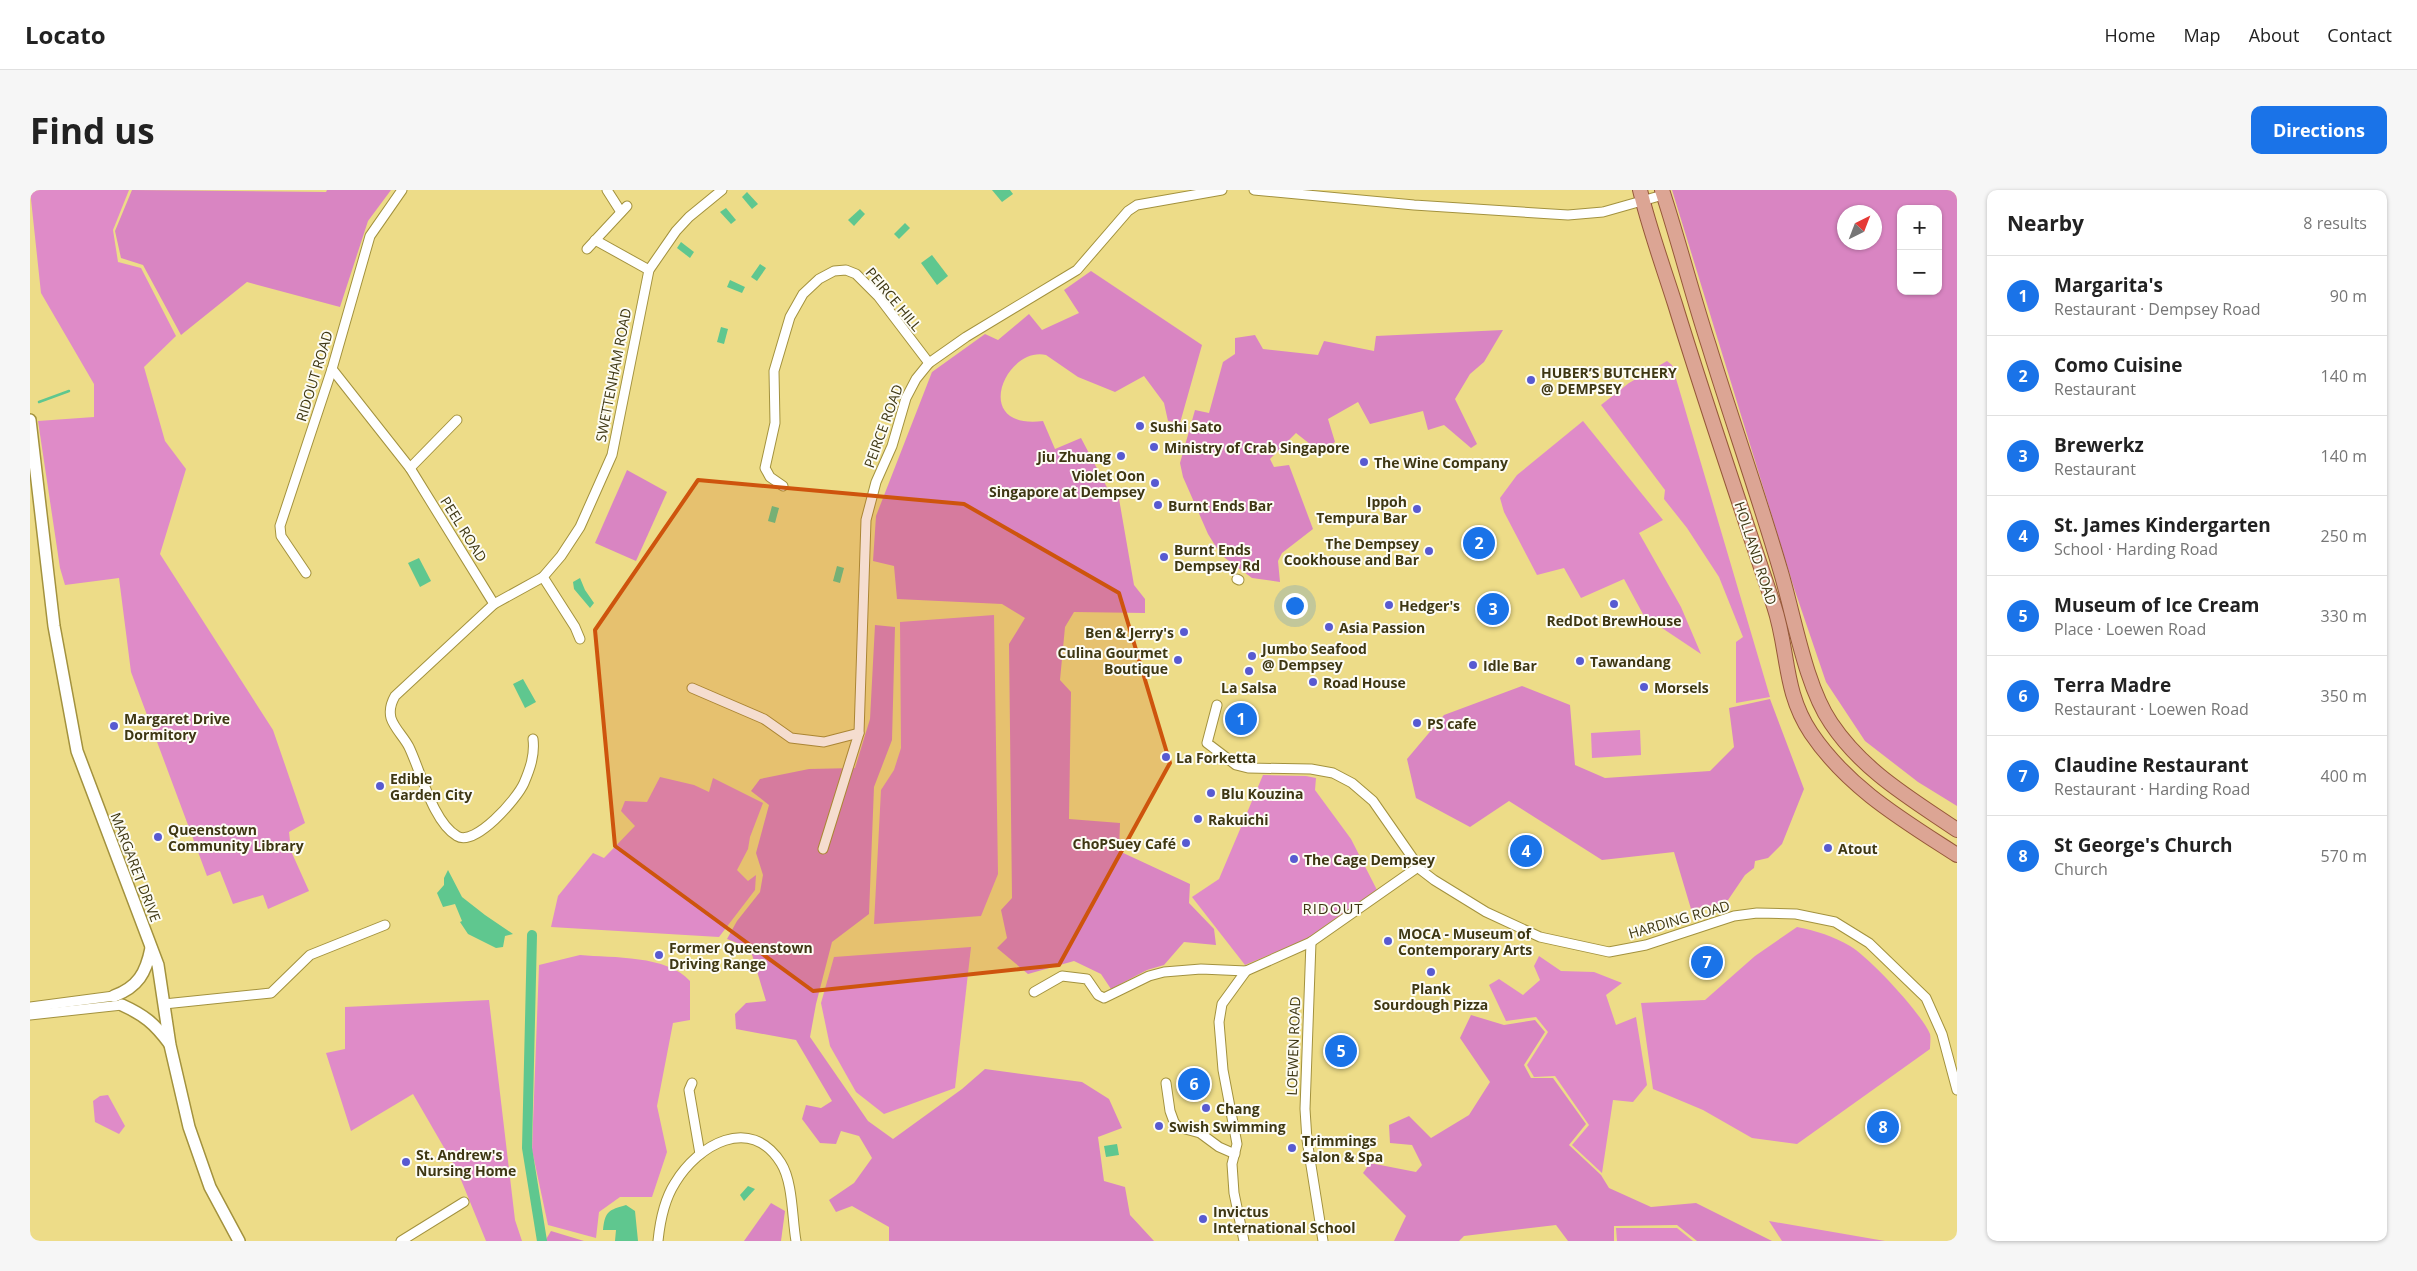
<!DOCTYPE html>
<meta charset="utf-8">
<style>
body{margin:0;font-family:"Open Sans",sans-serif;background:#f6f6f6;color:#222}
.controls{position:absolute;right:15px;top:15px;display:grid;overflow:hidden;border-radius:10px;box-shadow:0 1px 4px #0004}
.controls button{width:45px;height:45px;display:grid;place-items:center;padding:0;border:0;border-bottom:1px solid #e0e0e0;background:#fff;color:#222;font:25px sans-serif}
.compass{position:absolute;left:1807px;top:15px;width:45px;height:45px;border-radius:50%;background:#fff;box-shadow:0 1px 4px #0004;rotate:42deg}
.you{position:absolute;left:1264px;top:415px;width:18px;height:18px;margin:-12px;border:4px solid #fff;border-radius:50%;background:#1a73e8;box-shadow:0 0 0 8px #1a73e833}
.badge{display:grid;place-items:center;width:32px;height:32px;border-radius:50%;background:#1a73e8;color:#fff;font-size:16px;font-weight:700}
.pin{position:absolute;translate:-50% -50%;border:2px solid #fff;box-shadow:0 1px 5px #0006}
.list{margin:0;padding:0;list-style:none}
h2{display:flex;justify-content:space-between;align-items:center;height:65px;margin:0;padding:0 20px;font-size:21px}
h2 small{font-size:16px;font-weight:400;color:#767676}
.list li{display:grid;grid-template-columns:32px 1fr auto;gap:15px;align-items:center;box-sizing:border-box;height:80px;padding:0 20px;border-top:1px solid #e0e0e0}
.list b{display:block;font-size:19px;white-space:nowrap}
.list p{margin:0;font-size:16px;white-space:nowrap;color:#767676}
.list em{font-size:16px;font-style:normal;color:#767676}
.map{position:relative;flex:none;width:1927px;height:1051px;overflow:hidden;border-radius:10px}
header{display:flex;align-items:center;gap:30px;box-sizing:border-box;height:70px;padding:0 25px;background:#fff;border-bottom:1px solid #e0e0e0}
header strong{font-size:24px}
nav{display:flex;gap:28px;margin-inline-start:auto;font-size:18px}
.intro{display:flex;align-items:center;justify-content:space-between;box-sizing:border-box;height:120px;padding:0 30px}
h1{margin:0;font-size:35px}
.button{padding:12px 22px;border-radius:10px;background:#1a73e8;color:#fff;font-size:18px;font-weight:700}
main{display:flex;gap:30px;padding:0 30px}
aside{flex:1;background:#fff;border-radius:10px;box-shadow:0 1px 4px #0004}
.map>svg:first-child{display:block}
.green{fill:#df8bc8}
.forest{fill:#d985c2;fill-rule:evenodd}
.water{fill:#5fc78f}
.lines{fill:none;stroke-linecap:round;stroke-linejoin:round}
.stream{stroke:#5fc78f;stroke-width:2.5}
.canal{stroke:#5fc78f;stroke-width:10}
.minor-casing{stroke:#a3923e;stroke-width:11}
.tertiary-casing{stroke:#a3923e;stroke-width:14}
.primary-casing{stroke:#965839;stroke-width:16}
.minor{stroke:#fff;stroke-width:9}
.tertiary{stroke:#fff;stroke-width:11}
.primary{stroke:#dca594;stroke-width:14}
.marked{fill:#ce540d;fill-opacity:0.2;stroke:#ce540d;stroke-width:4;stroke-linejoin:round}
.poi-dot{fill:#585ad1;stroke:#fdfcf4;stroke-width:2}
.labels{text-anchor:middle;dominant-baseline:central;stroke-width:4;stroke-linejoin:round;paint-order:stroke}
.street-label{font-size:14px;fill:#3e3713;stroke:#fdfcf4}
.poi-label{font-size:14px;font-weight:bold;fill:#3e3713;stroke:#fdfcf4;text-anchor:start}
.neighbourhood-label{font-size:15px;letter-spacing:1px;fill:#3e3713;stroke:#fdfcf4}
</style>
<header>
<strong>Locato</strong>
<nav><a>Home</a><a>Map</a><a>About</a><a>Contact</a></nav>
</header>
<div class="intro"><h1>Find us</h1><a class="button">Directions</a></div>
<main>
<div class="map">
<svg width="1927" height="1051" viewBox="0 0 1927 1051">
<rect width="100%" height="100%" fill="#eddc88"/>
<g class="green">
<path d="M0,0h99l-16,40 5,32 23,6 35,68 -32,31 21,74 21,28 -26,85 113,176 32,93 -16,9 2,19 18,40 -41,18 -5,-14 -30,9 -13,-33 -13,5 -76,-204 -12,-94 -54,7 -5,-17 -22,-147 56,-4v-33l-53,-91z"/>
<path d="M1637,171l5,4 98,332 -34,6v-61l7,-5 -24,-60 -32,-49 -23,-29 1,-9 -64,-85 28,-22z"/>
<path d="M1553,231l80,99 -24,13 42,74 20,47 -57,-38 -20,-37 -43,19 -17,-30 -27,7 -33,-63 -4,-14 17,-23z"/>
<path d="M964,425l4,259 -17,42 -107,8 7,-134 13,-20 7,-22 -1,-126z"/>
<path d="M1610,540l1,25 -49,3 -1,-25z"/>
<path d="M1233,585l43,1 10,2 -1,12 36,49 26,51 -72,50 -60,25 -53,-68 27,-18z"/>
<path d="M630,587l34,8 15,7 4,-14 50,25 -13,34 -2,12 -11,21 11,11 8,-6 -1,15 -36,47 -168,-10 7,-31 35,-43 11,5 31,-32 -14,-15 4,-10 22,1z"/>
<path d="M1767,737c20,4 36,9 53,19 19,11 72,68 80,88 1,4 0,11 0,15l-133,95 -45,-6 -49,-28 -50,-21 -12,-86 64,-3 50,-44z"/>
<path d="M941,757l-16,141 -71,26 -28,-22 -26,-46 -9,-43 13,-46z"/>
<path d="M550,765c33,3 87,0 110,26v39l-17,3 -16,83 10,46 -15,45h-32l-21,15 -3,26 -48,-13 -16,-75 7,-185z"/>
<path d="M1509,766l22,15 33,1 28,11 -16,12 10,30 20,-8 11,68 -14,17 -20,-2 -11,73 -30,-28 17,-20 -34,-49 -21,1 -7,-12 21,-33 -12,-15 -30,4 -17,-36 10,-6 24,16 17,-15 -6,-14z"/>
<path d="M459,810l26,220 7,21h-36l-29,-71 -44,-76 -62,37 -25,-78 19,-4v-42z"/>
<path d="M78,905l17,31 -6,8 -24,-12 -2,-21 7,-5z"/>
<path d="M1739,1031l116,20h-103z"/>
<path d="M1586,1038h61l16,13h-76z"/>
</g>
<g class="forest">
<path d="M102,0l194,2 1,-2h64l-23,31 -28,86 -93,-25 -66,53 -38,-70 -22,-7 -6,-27z"/>
<path d="M1642,0h285v616l-39,-24 -53,-41 -39,-59 -32,-94zM1871,19h37v82h-37zM1814,22h30v30h-30z"/>
<path d="M1061,81l111,74 -22,78 -12,-2 -4,-18 -20,-27 -29,16 -37,-15 -32,-22c-41,-9 -76,75 -3,66l12,28 26,-11 30,57 7,-2 16,92 11,14v14l-71,-1 -9,15 -5,53 11,12 -2,127 51,4 -1,28 71,33 -1,19 25,26 2,16 -32,-3 -20,23 -17,5 -36,19 -10,-15 -27,-13 -46,13 -31,-26 10,-10 -6,-28 11,-12 -3,-254 16,-26 -23,-14 -105,-5 -3,-33 -21,-5 3,-45 56,-144 53,-38 13,6 31,-26 13,16 37,-17 -15,-23z"/>
<path d="M1473,140l-19,32 -14,12 -15,25 22,45 -6,4 -27,-23 -16,5 -5,-19 -53,13 -12,-22 -30,17 7,23 -15,10 -24,-19 -26,26 4,8 15,-2 24,64 -31,24 -4,8 2,21 -28,-4 -31,-23 -13,-21 -25,-57 -3,-14 15,-53 14,3 14,-51 12,-8v-16l20,-3 8,14 55,6 6,-14 50,10 2,-15z"/>
<path d="M597,280l40,22 -31,69 -41,-18z"/>
<path d="M845,435l20,2 -3,113 -18,47 -5,127 -37,28 -16,62 -6,33 58,84 25,18 69,-50 23,-20 97,13 27,17 13,29 -24,9 6,44 21,6 5,28 24,26h-265v-14l-37,-21 -16,6 -7,-12 25,-17 18,-25 -13,-22 -18,-5 -5,13 -16,-1 -18,-24 4,-14 15,3 11,-7 -36,-61 -60,-11 -1,-15 11,-11 20,-2 -16,-53 -23,-9 10,-18 23,-29 3,-17 -7,-22 13,-48 -18,-14 9,-12 49,-10 46,-1 15,-49z"/>
<path d="M1492,496l48,19 5,60 30,13 105,-7 24,-24 -5,-39 41,-9 34,90 -22,55 -14,14 -13,3 -1,7 -9,7 -19,28 -35,6 -17,-57 -72,8 -93,-59 -39,26 -54,-29 -9,-39 37,-44z"/>
<path d="M1441,825l33,10 31,-5 10,12 -21,33 7,13h22l33,46 -17,21 32,30 8,13 42,19 45,-4 76,38h-75l-20,-16 -63,1v15h-46l-12,-16 -92,11 -5,5h-65l12,-25 -43,-43 7,-10 46,9 6,-7 -10,-20 -22,-2 -1,-18 20,-9 22,22 38,-23 21,-33 -30,-44z"/>
<path d="M741,1013l14,8 -4,30h-37z"/>
<path d="M521,1041l33,10h-39z"/>
</g>
<g class="water">
<path d="M962,0h18l3,4 -11,8z"/>
<path d="M717,2l11,12 -6,5 -10,-12z"/>
<path d="M696,18l10,12 -5,4 -11,-12z"/>
<path d="M830,19l5,5 -11,12 -6,-6z"/>
<path d="M875,33l5,5 -11,11 -5,-5z"/>
<path d="M651,52l13,10 -4,6 -13,-10z"/>
<path d="M902,65l16,21 -11,9 -16,-22z"/>
<path d="M730,74l6,4 -9,13 -6,-4z"/>
<path d="M700,90l15,7 -3,6 -15,-6z"/>
<path d="M691,137l7,2 -4,15 -7,-2z"/>
<path d="M742,316l7,2 -4,15 -7,-2z"/>
<path d="M389,368l12,23 -11,6 -12,-24z"/>
<path d="M807,376l7,2 -4,15 -7,-2z"/>
<path d="M550,388l5,12 9,13 -4,5 -16,-19 -1,-7z"/>
<path d="M493,489l13,23 -11,6 -12,-24z"/>
<path d="M418,680l14,27 23,18 28,19 -8,2 -2,11 -7,1 -28,-14 -8,-12 2,-1 -7,-17 -12,3 -6,-14 7,-8v-7z"/>
<path d="M1087,954l2,11 -13,2 -2,-11z"/>
<path d="M718,996l7,3 -11,12 -4,-6z"/>
<path d="M596,1015l9,6 3,30h-23l1,-11h-13c2,-19 6,-20 23,-25z"/>
</g>
<g class="lines">
<path class="stream" d="M9,212l30,-11"/>
<path class="canal" d="M502,745l-5,213 15,93"/>
<defs>
<g id="minor">
<path d="M577,0l14,22"/>
<path d="M1224,0l160,15 154,10 35,-3 60,-17"/>
<path d="M565,50l54,30"/>
<path d="M557,59l40,-43"/>
<path d="M302,179l78,99 84,136"/>
<path d="M380,278l47,-48"/>
<path d="M753,296l-13,-9 -5,-9 10,-45 -1,-52 16,-54 13,-23 16,-15 15,-8 12,-1 10,4 22,22 51,67"/>
<path d="M276,383l-25,-37 -1,-10 52,-157 38,-133 32,-46"/>
<path d="M513,387l32,50 5,12"/>
<path d="M1207,389l2,1"/>
<path d="M662,498l72,31 27,19 33,4 35,-9"/>
<path d="M1187,515l-10,38 29,22 12,3 63,1 22,4 19,10 21,18 48,69 13,10 52,32 54,25 69,15 37,-7 88,-29 23,-3 39,1 39,8 34,21 57,55 16,36 15,56"/>
<path d="M503,549c2,16 -3,30 -9,44 -7,16 -49,64 -67,53 -24,-14 -36,-64 -48,-89 -5,-10 -15,-19 -18,-29 -2,-8 0,-15 4,-22l99,-92 49,-27 18,-21 19,-29 32,-72 37,-185 27,-39 13,-14 33,-27"/>
<path d="M793,659l36,-116 7,-213 10,-38 16,-36 14,-48 10,-19 13,-16 37,-26 111,-67 51,-59 9,-6 85,-15"/>
<path d="M1281,752l-6,167 2,31 16,101"/>
<path d="M1004,802l28,-16 25,3 11,16 6,3 45,-22 15,-4 37,-3 45,2 65,-29 107,-75"/>
<path d="M134,814l107,-11 39,-38 75,-30"/>
<path d="M0,817l84,-11"/>
<path d="M0,825l92,-10"/>
<path d="M662,893l-3,7 11,64"/>
<path d="M1136,893l4,28 4,11 4,5 22,6 19,14 16,7"/>
<path d="M371,1051l63,-39"/>
<path d="M628,1051c2,-20 6,-41 17,-58 23,-38 75,-69 106,-20 12,19 11,55 15,78"/>
<path d="M1214,1051l-10,-48 -2,-29 5,-20 -14,-74 -4,-48 3,-18 24,-33"/>
</g>
<g id="tertiary">
<path d="M0,230l24,206 23,125 81,214 12,80 19,82 21,60 29,54"/>
<path d="M84,806c24,-9 32,-23 37,-48"/>
<path d="M92,815c22,10 32,18 47,38"/>
</g>
<g id="primary">
<path d="M1610,0c9,38 23,76 35,114 31,101 65,201 99,302 15,45 9,85 37,127 37,55 92,87 146,122"/>
<path d="M1632,0c17,52 30,104 47,156 23,75 49,148 71,223 14,46 25,116 51,154 32,48 79,75 126,107"/>
</g>
</defs>
<use href="#minor" class="minor-casing"/>
<use href="#tertiary" class="tertiary-casing"/>
<use href="#primary" class="primary-casing"/>
<use href="#minor" class="minor"/>
<use href="#tertiary" class="tertiary"/>
<use href="#primary" class="primary"/>
</g>
<path class="marked" d="M668,290l266,24 155,89 51,170 -111,202 -246,26 -198,-145 -20,-216z"/>
<g class="poi-dot">
<circle cx="1501" cy="190" r="5"/>
<circle cx="1110" cy="236" r="5"/>
<circle cx="1124" cy="257" r="5"/>
<circle cx="1091" cy="266" r="5"/>
<circle cx="1334" cy="272" r="5"/>
<circle cx="1125" cy="293" r="5"/>
<circle cx="1128" cy="315" r="5"/>
<circle cx="1387" cy="319" r="5"/>
<circle cx="1399" cy="361" r="5"/>
<circle cx="1134" cy="367" r="5"/>
<circle cx="1584" cy="414" r="5"/>
<circle cx="1359" cy="415" r="5"/>
<circle cx="1299" cy="437" r="5"/>
<circle cx="1154" cy="442" r="5"/>
<circle cx="1222" cy="466" r="5"/>
<circle cx="1148" cy="470" r="5"/>
<circle cx="1550" cy="471" r="5"/>
<circle cx="1443" cy="475" r="5"/>
<circle cx="1219" cy="481" r="5"/>
<circle cx="1283" cy="492" r="5"/>
<circle cx="1614" cy="497" r="5"/>
<circle cx="1387" cy="533" r="5"/>
<circle cx="84" cy="536" r="5"/>
<circle cx="1136" cy="567" r="5"/>
<circle cx="350" cy="596" r="5"/>
<circle cx="1181" cy="603" r="5"/>
<circle cx="1168" cy="629" r="5"/>
<circle cx="128" cy="647" r="5"/>
<circle cx="1156" cy="653" r="5"/>
<circle cx="1798" cy="658" r="5"/>
<circle cx="1264" cy="669" r="5"/>
<circle cx="1358" cy="751" r="5"/>
<circle cx="629" cy="765" r="5"/>
<circle cx="1401" cy="782" r="5"/>
<circle cx="1176" cy="918" r="5"/>
<circle cx="1129" cy="936" r="5"/>
<circle cx="1262" cy="958" r="5"/>
<circle cx="376" cy="972" r="5"/>
<circle cx="1173" cy="1029" r="5"/>
</g>
<g class="labels">
<g class="street-label">
<text transform="translate(864 109) rotate(50)">PEIRCE HILL</text>
<text transform="translate(583 185) rotate(-79)">SWETTENHAM ROAD</text>
<text transform="translate(284 186) rotate(-73)">RIDOUT ROAD</text>
<text transform="translate(853 236) rotate(-70)">PEIRCE ROAD</text>
<text transform="translate(434 339) rotate(58)">PEEL ROAD</text>
<text transform="translate(1726 363) rotate(72)">HOLLAND ROAD</text>
<text transform="translate(106 677) rotate(69)">MARGARET DRIVE</text>
<text transform="translate(1649 729) rotate(-16)">HARDING ROAD</text>
<text transform="translate(1263 856) rotate(-88)">LOEWEN ROAD</text>
</g>
<g class="poi-label">
<text x="1511" y="182">HUBER’S BUTCHERY<tspan x="1511" dy="16">@ DEMPSEY</tspan></text>
<text x="1120" y="236">Sushi Sato</text>
<text x="1134" y="257">Ministry of Crab Singapore</text>
<text x="1081" y="266" text-anchor="end">Jiu Zhuang</text>
<text x="1344" y="272">The Wine Company</text>
<text x="1115" y="285" text-anchor="end">Violet Oon<tspan x="1115" dy="16">Singapore at Dempsey</tspan></text>
<text x="1377" y="311" text-anchor="end">Ippoh<tspan x="1377" dy="16">Tempura Bar</tspan></text>
<text x="1138" y="315">Burnt Ends Bar</text>
<text x="1389" y="353" text-anchor="end">The Dempsey<tspan x="1389" dy="16">Cookhouse and Bar</tspan></text>
<text x="1144" y="359">Burnt Ends<tspan x="1144" dy="16">Dempsey Rd</tspan></text>
<text x="1369" y="415">Hedger's</text>
<text x="1584" y="430" text-anchor="middle">RedDot BrewHouse</text>
<text x="1309" y="437">Asia Passion</text>
<text x="1144" y="442" text-anchor="end">Ben &amp; Jerry's</text>
<text x="1232" y="458">Jumbo Seafood<tspan x="1232" dy="16">@ Dempsey</tspan></text>
<text x="1138" y="462" text-anchor="end">Culina Gourmet<tspan x="1138" dy="16">Boutique</tspan></text>
<text x="1560" y="471">Tawandang</text>
<text x="1453" y="475">Idle Bar</text>
<text x="1293" y="492">Road House</text>
<text x="1219" y="497" text-anchor="middle">La Salsa</text>
<text x="1624" y="497">Morsels</text>
<text x="94" y="528">Margaret Drive<tspan x="94" dy="16">Dormitory</tspan></text>
<text x="1397" y="533">PS cafe</text>
<text x="1146" y="567">La Forketta</text>
<text x="360" y="588">Edible<tspan x="360" dy="16">Garden City</tspan></text>
<text x="1191" y="603">Blu Kouzina</text>
<text x="1178" y="629">Rakuichi</text>
<text x="138" y="639">Queenstown<tspan x="138" dy="16">Community Library</tspan></text>
<text x="1146" y="653" text-anchor="end">ChoPSuey Café</text>
<text x="1808" y="658">Atout</text>
<text x="1274" y="669">The Cage Dempsey</text>
<text x="1368" y="743">MOCA - Museum of<tspan x="1368" dy="16">Contemporary Arts</tspan></text>
<text x="639" y="757">Former Queenstown<tspan x="639" dy="16">Driving Range</tspan></text>
<text x="1401" y="798" text-anchor="middle">Plank<tspan x="1401" dy="16">Sourdough Pizza</tspan></text>
<text x="1186" y="918">Chang</text>
<text x="1139" y="936">Swish Swimming</text>
<text x="1272" y="950">Trimmings<tspan x="1272" dy="16">Salon &amp; Spa</tspan></text>
<text x="386" y="964">St. Andrew's<tspan x="386" dy="16">Nursing Home</tspan></text>
<text x="1183" y="1021">Invictus<tspan x="1183" dy="16">International School</tspan></text>
</g>
<g class="neighbourhood-label">
<text x="1303" y="718">RIDOUT</text>
</g>
</g>
</svg>
<div class="controls">
<button>+</button>
<button>−</button>
</div>
<svg class="compass" viewBox="-18 -18 36 36"><path d="M0-13l5 13h-10z" fill="#e53935"/><path d="M0 13l5-13h-10z" fill="#767676"/></svg>
<div class="you"></div>
<div class="pin badge" style="left:1211px;top:529px">1</div>
<div class="pin badge" style="left:1449px;top:353px">2</div>
<div class="pin badge" style="left:1463px;top:419px">3</div>
<div class="pin badge" style="left:1496px;top:661px">4</div>
<div class="pin badge" style="left:1311px;top:861px">5</div>
<div class="pin badge" style="left:1164px;top:894px">6</div>
<div class="pin badge" style="left:1677px;top:772px">7</div>
<div class="pin badge" style="left:1853px;top:937px">8</div>
</div>
<aside>
<h2>Nearby<small>8 results</small></h2>
<ul class="list">
<li><span class="badge">1</span><div><b>Margarita's</b><p>Restaurant · Dempsey Road</p></div><em>90 m</em></li>
<li><span class="badge">2</span><div><b>Como Cuisine</b><p>Restaurant</p></div><em>140 m</em></li>
<li><span class="badge">3</span><div><b>Brewerkz</b><p>Restaurant</p></div><em>140 m</em></li>
<li><span class="badge">4</span><div><b>St. James Kindergarten</b><p>School · Harding Road</p></div><em>250 m</em></li>
<li><span class="badge">5</span><div><b>Museum of Ice Cream</b><p>Place · Loewen Road</p></div><em>330 m</em></li>
<li><span class="badge">6</span><div><b>Terra Madre</b><p>Restaurant · Loewen Road</p></div><em>350 m</em></li>
<li><span class="badge">7</span><div><b>Claudine Restaurant</b><p>Restaurant · Harding Road</p></div><em>400 m</em></li>
<li><span class="badge">8</span><div><b>St George's Church</b><p>Church</p></div><em>570 m</em></li>
</ul>
</aside>
</main>
